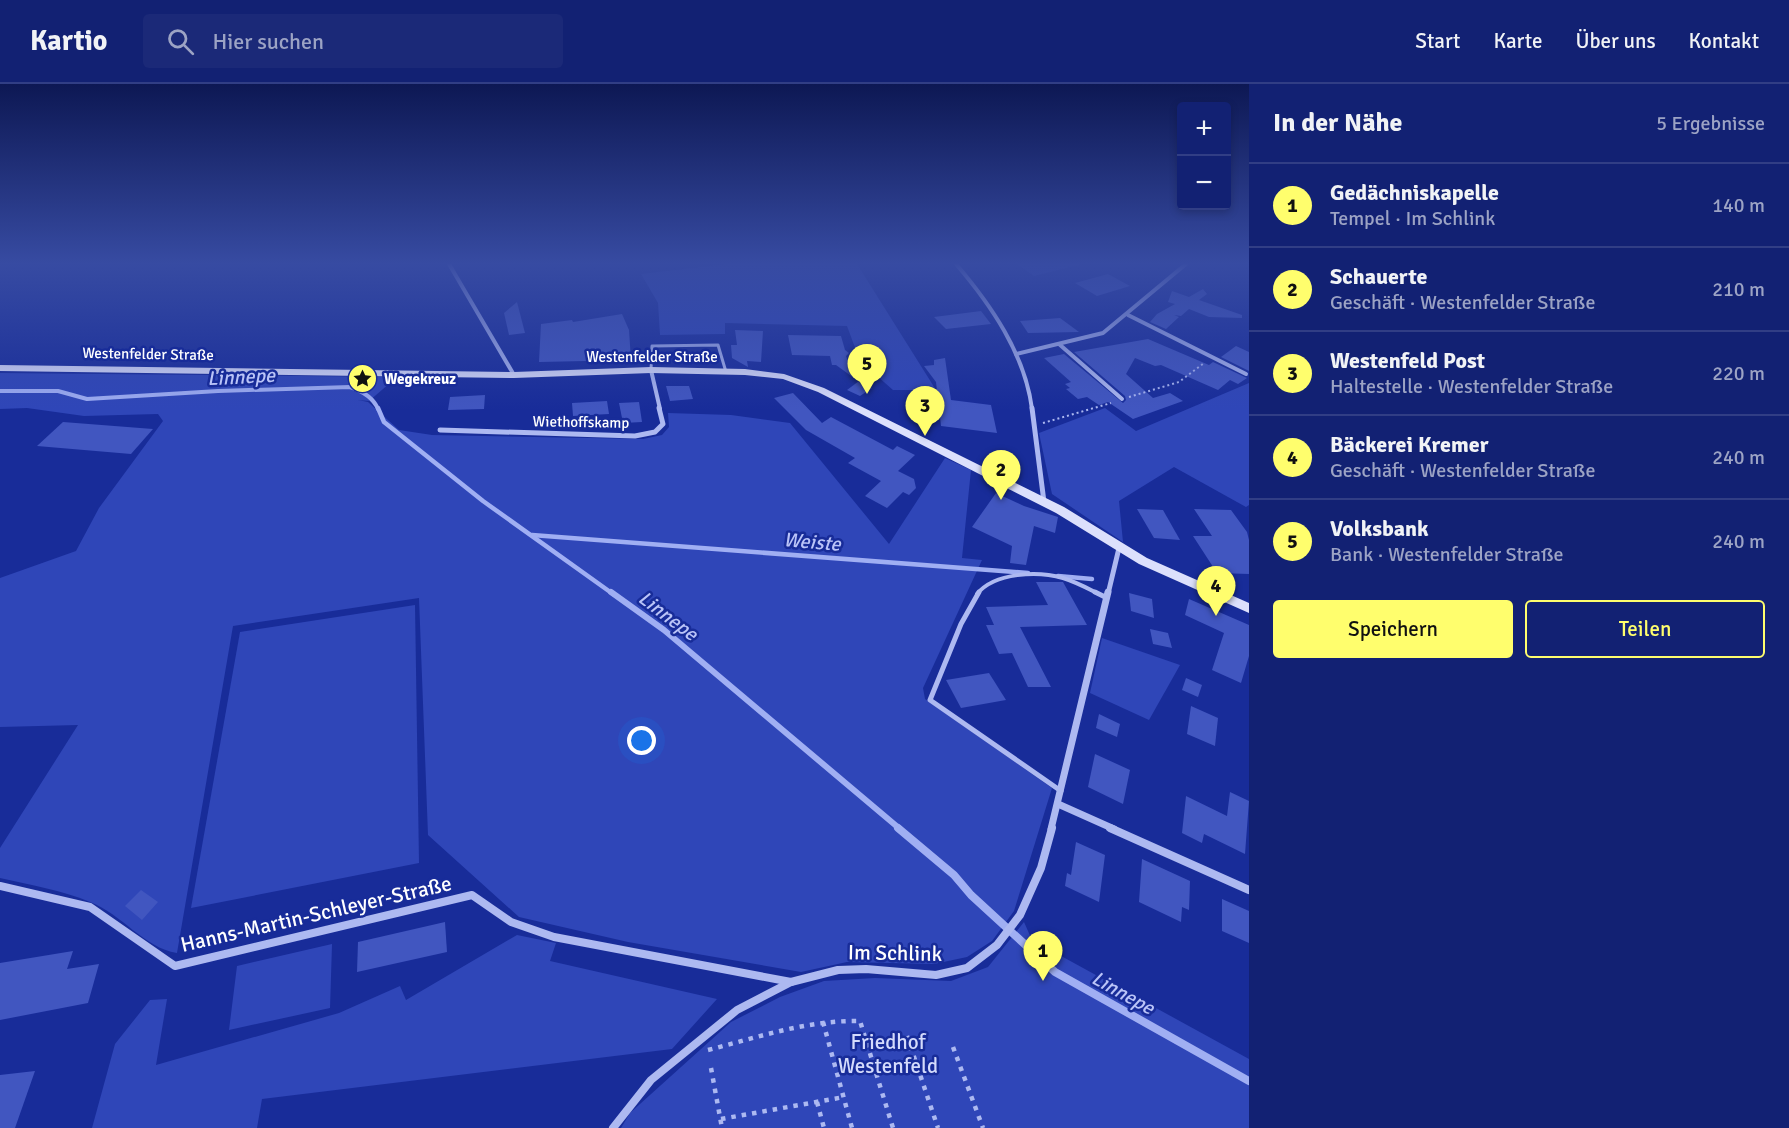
<!DOCTYPE html>
<html lang="de">
<meta charset="utf-8">
<style>
body{margin:0;font-family:Signika,sans-serif;background:#1b2978;color:#f1f3f6}
.controls{position:absolute;right:18px;top:18px;display:grid;overflow:hidden;border-radius:6px;box-shadow:0 3px 9px #0003}
.controls button{width:54px;height:54px;display:grid;place-items:center;padding:0;border:0;border-bottom:2px solid #313e85;background:#122173;color:#f1f3f6;font:30px sans-serif}
.you{position:absolute;left:642px;top:657px;width:21px;height:21px;margin:-15px;border:4px solid #fff;border-radius:50%;background:#1a73e8;box-shadow:0 0 0 9px #1a73e833}
.badge{display:grid;place-items:center;width:39px;height:39px;border-radius:50%;background:#fffe6d;color:#111;font-size:20px;font-weight:700}
.pin{position:absolute;translate:-50% -50px;filter:drop-shadow(0 2px 3px #0008)}
.pin::after{content:'';position:absolute;top:32px;width:21px;height:18px;background:inherit;clip-path:polygon(0 0,100% 0,50% 100%)}
.list{margin:0;padding:0;list-style:none}
h2{display:flex;justify-content:space-between;align-items:center;height:78px;margin:0;padding:0 24px;font-size:26px}
h2 small{font-size:20px;font-weight:400;color:#9ca3c4}
.list li{display:grid;grid-template-columns:39px 1fr auto;gap:18px;align-items:center;box-sizing:border-box;height:84px;padding:0 24px;border-top:2px solid #313e85}
.list b{display:block;font-size:22px;white-space:nowrap}
.list p{margin:0;font-size:20px;white-space:nowrap;color:#9ca3c4}
.list em{font-size:20px;font-style:normal;color:#9ca3c4}
.actions{display:flex;gap:12px;padding:18px 24px}
.actions a{flex:1;padding:14px 0;border:2px solid #fffe6d;border-radius:6px;text-align:center;font-size:21px;color:#fffe6d}
.actions .main{background:#fffe6d;color:#111}
.icon{flex:none;width:33px;height:33px;fill:none;stroke:currentColor;stroke-width:2;stroke-linecap:round;stroke-linejoin:round}
.map{position:relative;flex:none;width:1249px;height:1044px;overflow:hidden}
header{display:flex;align-items:center;gap:36px;box-sizing:border-box;height:84px;padding:0 30px;background:#122173;border-bottom:2px solid #313e85}
header strong{font-size:28px}
nav{display:flex;gap:33px;margin-inline-start:auto;font-size:21px}
.search{width:420px;height:54px;background:#1b2978;display:flex;align-items:center;gap:15px;box-sizing:border-box;padding:0 21px;border-radius:6px;color:#9ca3c4;font-size:22px}
main{display:flex}
aside{flex:1;background:#122173}
.map>svg:first-child{display:block}
.green{fill:#2f46b8}
.lines{fill:none;stroke-linecap:round;stroke-linejoin:round}
.stream-far3{stroke:#a0aff3;stroke-width:4}
.stream-far2{stroke:#a0aff3;stroke-width:4.5}
.stream-far1{stroke:#a0aff3;stroke-width:6}
.stream{stroke:#a0aff3;stroke-width:8}
.building{fill:#4156c0}
.path-far1{stroke:#adb9f1;stroke-width:2;stroke-dasharray:2 3;stroke-linecap:butt}
.path{stroke:#adb9f1;stroke-width:4.5;stroke-dasharray:4.5 6;stroke-linecap:butt}
.lane-far2{stroke:#adb9f1;stroke-width:3}
.lane-far1{stroke:#adb9f1;stroke-width:4}
.lane{stroke:#adb9f1;stroke-width:5}
.street-far3{stroke:#adb9f1;stroke-width:4}
.street-far2{stroke:#adb9f1;stroke-width:5}
.street-far1{stroke:#adb9f1;stroke-width:7}
.street{stroke:#adb9f1;stroke-width:8}
.secondary{fill:#dce0fc;fill-rule:evenodd}
.labels{text-anchor:middle;dominant-baseline:central;stroke-width:5;stroke-linejoin:round;paint-order:stroke}
.far-street-label{font-size:15px;fill:#fff;stroke:#182c99}
.far-poi-label{font-size:15px;font-weight:bold;fill:#fff;stroke:#182c99;text-anchor:start}
.water-label{font-size:20px;font-style:italic;fill:#bac4f8;stroke:#182c99}
.near-street-label{font-size:21px;fill:#fff;stroke:#182c99}
.near-park-label{font-size:21px;fill:#d4dbfc;stroke:#182c99}
</style>
<header>
<strong>Kartio</strong>
<div class="search"><svg class="icon" aria-label="search" viewBox="0 0 24 24"><circle cx="10" cy="10" r="6"/><path d="M15 15l6 6"/></svg>Hier suchen</div>
<nav><a>Start</a><a>Karte</a><a>Über uns</a><a>Kontakt</a></nav>
</header>
<main>
<div class="map">
<svg width="1249" height="1044" viewBox="0 0 1249 1044">
<rect width="100%" height="100%" fill="#182c99"/>
<g class="green">
<path d="M727,180h130l79,126h-43l-33,-29 -13,-35 -122,-3v11l-65,1 -2,-32 -17,-29z"/>
<path d="M1017,180h65l-48,12z"/>
<path d="M0,289l397,4 -28,24 -11,-1 10,2 31,28 33,5 211,4 19,-4 7,-8 -1,-14 63,2 59,8 99,121 56,-86 26,12 -9,88 20,2 -59,128 2,11 127,89 -38,123 -22,30 -25,16 -33,7 -87,-2 -46,10 -173,-30 -109,-25 -91,-82 -9,-237 -186,28 -56,327c-33,-5 -55,-39 -87,-51 -28,-12 -60,-17 -90,-24v-30l78,-123 -78,2v-149l76,-27 23,-43 64,-87 -5,-7 -74,2 -57,-8 -27,1z"/>
<path d="M1249,299v122l-3,2 -72,-40 -55,34 4,41 -71,-48 -13,-61 66,-25 31,23z"/>
<path d="M415,521l4,258 -228,45 49,-276z"/>
<path d="M1102,554l78,27 -31,55 -59,-27z"/>
<path d="M1024,838l8,18 217,119v69h-628l9,-15 101,-91 49,-25 44,-16 51,-3 76,3 37,-14z"/>
<path d="M517,851l39,8 -6,18 167,38 -45,50 -410,50 -5,29h-165l23,-84 35,-44 17,-1 -11,66 183,-52 61,-27 6,14z"/>
<path d="M332,860l-2,64 -101,22 8,-64z"/>
</g>
<g class="lines">
<path class="stream-far3" d="M0,307h58l29,8 131,-8 132,-4c12,4 23,10 28,22"/>
<g class="stream-far2">
<path d="M378,324l6,14 99,79 130,93"/>
<path d="M532,451l496,38"/>
<path d="M1058,492l34,3"/>
</g>
<path class="stream-far1" d="M611,508l53,38 236,199"/>
<path class="stream" d="M898,744l56,47 17,20 84,77 194,109"/>
</g>
<g class="building">
<path d="M1108,190l22,12 -33,10 -22,-13z"/>
<path d="M1203,205l4,5 -8,6 43,15v3l-33,-1 -20,-8 -8,7 -7,-1 5,2 -13,12 -16,-7 7,-8 18,-10 -7,-2 4,-11 17,6z"/>
<path d="M517,218l8,31 -16,2 -5,-22z"/>
<path d="M981,227l10,13 -45,5 -12,-12z"/>
<path d="M622,230l7,16 2,30 -92,2 2,-38 31,-4 1,2z"/>
<path d="M1060,234l19,14 -51,1 -8,-12z"/>
<path d="M735,246l28,1 -2,31 -14,-1 1,6 -16,-9 -1,-13h6z"/>
<path d="M788,251l53,1 4,14 4,3 -3,3 8,22 -18,-13h-4l-2,-9 -38,-1z"/>
<path d="M1148,255l61,26 4,-3 34,16 -9,6 -8,-4 -12,10 -57,-25 -6,1 -20,-8 -9,16 27,24 17,-5 13,8 -50,18 -25,-17 -9,3 -12,-8 -9,2 -12,-10 4,-1 -5,-4 6,-2 -27,-24 20,-4 59,49 3,-3 -1,-4 -51,-44z"/>
<path d="M1236,262l13,6v19l-28,-14z"/>
<path d="M945,274l6,42 40,5 6,28 -56,-7 -5,-44 -12,-16 10,-1v-5z"/>
<path d="M859,297l13,7 -12,8 -13,-6z"/>
<path d="M666,302h23l4,13 -23,2z"/>
<path d="M793,309l29,30 9,-6 62,33 4,-4 18,9 -17,16 16,8 2,9 -7,7 -6,-3 -16,16 -22,-12 16,-15 -33,-18 7,-5 -49,-28 -32,-32z"/>
<path d="M485,311l-1,14 -36,1 2,-13z"/>
<path d="M607,317l2,13 -36,2 -1,-13z"/>
<path d="M639,318l3,20 -19,1 -4,-20z"/>
<path d="M63,338l90,7 -22,25 -94,-8z"/>
<path d="M996,409l28,13 34,11 -3,16 -21,-7 -8,39 -16,-2 2,-17 -40,-19z"/>
<path d="M1137,425l26,1 17,30 -26,-2z"/>
<path d="M1194,425l37,1 16,22 2,8v34l-32,-1 -24,-37h19z"/>
<path d="M1036,498h27l24,43 -67,2 31,60h-23l-16,-34 -13,1 -13,-29h8l-8,-18 62,-2z"/>
<path d="M1129,509l23,6 2,19 -23,-7z"/>
<path d="M1189,515l60,26v31l-8,27 -29,-13 12,-37 -39,-18z"/>
<path d="M1150,545l18,4 4,15 -19,-4z"/>
<path d="M989,589l17,27 -45,8 -15,-28z"/>
<path d="M1186,594l16,7 -4,12 -16,-7z"/>
<path d="M1191,622l27,12 -3,28 -28,-12z"/>
<path d="M1099,630l21,10 -3,13 -21,-9z"/>
<path d="M1095,670l35,16 -7,34 -35,-17z"/>
<path d="M1230,708l19,9 -4,53 -41,-20 -2,9 -20,-10 4,-37 41,20z"/>
<path d="M1076,758l29,13 -6,47 -34,-16 2,-13 4,2z"/>
<path d="M1142,775l48,22 -1,29 -7,-3 -1,15 -42,-20z"/>
<path d="M141,806l17,12 -16,18 -17,-14z"/>
<path d="M1222,815l27,12v32l-27,-12z"/>
<path d="M445,838l2,30 -90,20 1,-30z"/>
<path d="M73,867l-6,18 32,-5 -11,39 -88,17v-57z"/>
<path d="M35,987l-20,57h-15v-53z"/>
</g>
<g class="lines">
<g class="path-far1">
<path d="M1129,313l50,-15 25,-19"/>
<path d="M1043,339l68,-20"/>
</g>
<g class="path">
<path d="M823,938l29,106"/>
<path d="M907,952l31,92"/>
<path d="M953,963l30,81"/>
<path d="M708,966c51,-13 99,-30 152,-29l33,107"/>
<path d="M711,984l11,60"/>
<path d="M817,1018l7,26"/>
<path d="M721,1035l123,-22"/>
</g>
<path class="lane-far2" d="M651,286l1,-24 66,-1 8,27"/>
<path class="lane-far1" d="M977,510c18,-22 61,-23 86,-16 13,4 24,10 36,16"/>
<g class="lane">
<path d="M979,508l-18,32 -31,76 131,91"/>
<path d="M1095,508l10,5"/>
</g>
<g class="street-far3">
<path d="M449,180l65,111"/>
<path d="M956,180c35,41 69,90 76,145"/>
<path d="M1128,231l118,59"/>
<path d="M1059,260l63,55"/>
<path d="M1016,270l87,-21 83,-69"/>
<path d="M651,286l9,39"/>
</g>
<g class="street-far2">
<path d="M1032,324l12,94"/>
<path d="M440,346l195,6 20,-4 8,-8 -4,-16"/>
<path d="M1108,510l11,-46"/>
</g>
<g class="street-far1">
<path d="M1058,720l56,25"/>
<path d="M1051,745l57,-237"/>
</g>
<g class="street">
<path d="M1110,744l139,62"/>
<path d="M0,802l90,21 85,59 297,-71 39,27 43,15 237,45"/>
<path d="M613,1044l38,-48 86,-70 54,-28 47,-12 28,-1 70,6 31,-7 30,-23 23,-30 21,-47 11,-40"/>
</g>
<path class="secondary" d="M0,281l514,7 137,-5 94,2 39,5 40,14 240,119 83,51 102,45v10l-110,-49 -83,-51 -238,-121 -35,-13 -38,-4 -94,-2 -137,5 -514,-7z"/>
</g>
<linearGradient id="sky" x2="0" y2="1"><stop stop-color="#0d1854"/><stop offset="0.55" stop-color="#374ba2"/><stop offset="1" stop-color="#374ba2" stop-opacity="0"/></linearGradient>
<rect width="1249" height="326" fill="url(#sky)"/>
<defs>
<symbol id="sight-disc" viewBox="-11 -11 22 22"><circle r="9.5" fill="#fffe6d" stroke="#182c99"/><path d="M0-6L1.8-2.2L6-1.7L2.9 1.2L3.7 5.4L0 3.3L-3.7 5.4L-2.9 1.2L-6-1.7L-1.8-2.2Z" fill="#111"/></symbol>
</defs>
<g fill-rule="evenodd">
<use href="#sight-disc" x="346" y="278" width="33" height="33"/>
</g>
<g class="labels">
<g class="far-street-label">
<text transform="translate(148 270) rotate(1)">Westenfelder Straße</text>
<text x="652" y="273">Westenfelder Straße</text>
<text transform="translate(581 338) rotate(1)">Wiethoffskamp</text>
</g>
<g class="far-poi-label">
<text x="384" y="295">Wegekreuz</text>
</g>
<g class="water-label">
<text transform="translate(241 293) rotate(-3)">Linnepe</text>
<text transform="translate(812 458) rotate(5)">Weiste</text>
<text transform="translate(668 532) rotate(37)">Linnepe</text>
<text transform="translate(1123 909) rotate(29)">Linnepe</text>
</g>
<g class="near-street-label">
<text transform="translate(316 830) rotate(-13)">Hanns-Martin-Schleyer-Straße</text>
<text transform="translate(895 869) rotate(1)">Im Schlink</text>
</g>
<g class="near-park-label">
<text x="888" y="958">Friedhof<tspan x="888" dy="24">Westenfeld</tspan></text>
</g>
</g>
</svg>
<div class="controls">
<button>+</button>
<button>−</button>
</div>
<div class="you"></div>
<div class="pin badge" style="left:1043px;top:897px">1</div>
<div class="pin badge" style="left:1001px;top:416px">2</div>
<div class="pin badge" style="left:925px;top:352px">3</div>
<div class="pin badge" style="left:1216px;top:532px">4</div>
<div class="pin badge" style="left:867px;top:310px">5</div>
</div>
<aside>
<h2>In der Nähe<small>5 Ergebnisse</small></h2>
<ul class="list">
<li><span class="badge">1</span><div><b>Gedächniskapelle</b><p>Tempel · Im Schlink</p></div><em>140 m</em></li>
<li><span class="badge">2</span><div><b>Schauerte</b><p>Geschäft · Westenfelder Straße</p></div><em>210 m</em></li>
<li><span class="badge">3</span><div><b>Westenfeld Post</b><p>Haltestelle · Westenfelder Straße</p></div><em>220 m</em></li>
<li><span class="badge">4</span><div><b>Bäckerei Kremer</b><p>Geschäft · Westenfelder Straße</p></div><em>240 m</em></li>
<li><span class="badge">5</span><div><b>Volksbank</b><p>Bank · Westenfelder Straße</p></div><em>240 m</em></li>
</ul>
<div class="actions"><a class="main">Speichern</a><a>Teilen</a></div>
</aside>
</main>
